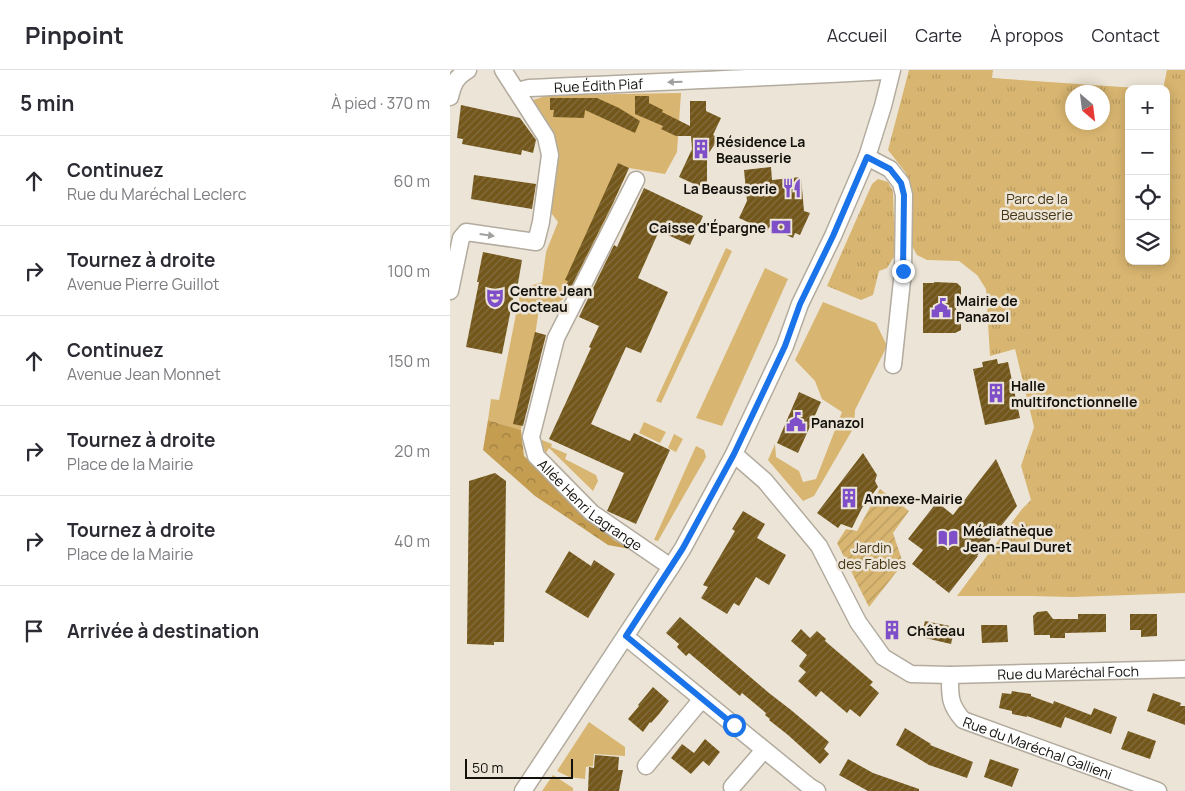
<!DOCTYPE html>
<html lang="fr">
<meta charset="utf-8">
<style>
body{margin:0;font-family:Manrope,sans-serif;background:#f2f2f3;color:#2b2b33}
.controls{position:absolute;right:15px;top:15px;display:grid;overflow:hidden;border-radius:10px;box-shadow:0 2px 12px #0003}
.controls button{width:45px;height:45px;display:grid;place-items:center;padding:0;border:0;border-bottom:1px solid #e1e1e2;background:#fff;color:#2b2b33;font:25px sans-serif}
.compass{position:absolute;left:615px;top:15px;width:45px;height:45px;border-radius:50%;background:#fff;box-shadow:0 2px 12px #0003;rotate:152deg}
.scale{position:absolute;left:15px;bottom:12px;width:108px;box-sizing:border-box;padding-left:5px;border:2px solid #13110c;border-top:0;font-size:14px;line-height:18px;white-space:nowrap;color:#13110c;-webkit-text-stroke:4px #ece5d7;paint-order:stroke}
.stop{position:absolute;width:15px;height:15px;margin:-11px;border:4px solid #1a73e8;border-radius:50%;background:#fff}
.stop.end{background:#1a73e8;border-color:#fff;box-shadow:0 1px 5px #0008}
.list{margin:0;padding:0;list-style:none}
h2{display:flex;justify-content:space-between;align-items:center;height:65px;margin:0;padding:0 20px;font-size:21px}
h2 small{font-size:16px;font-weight:400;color:#7c7c81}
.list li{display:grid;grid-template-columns:32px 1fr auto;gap:15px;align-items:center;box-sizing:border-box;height:90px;padding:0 20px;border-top:1px solid #e1e1e2}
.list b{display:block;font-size:19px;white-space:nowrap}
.list p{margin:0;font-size:16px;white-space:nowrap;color:#7c7c81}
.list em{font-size:16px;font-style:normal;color:#7c7c81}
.icon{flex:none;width:28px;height:28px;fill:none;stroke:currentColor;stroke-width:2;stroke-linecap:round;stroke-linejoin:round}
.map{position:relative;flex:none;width:735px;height:721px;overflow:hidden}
header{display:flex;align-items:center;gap:30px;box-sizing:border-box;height:70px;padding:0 25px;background:#fff;border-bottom:1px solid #e1e1e2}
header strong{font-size:24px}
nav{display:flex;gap:28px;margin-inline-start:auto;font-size:18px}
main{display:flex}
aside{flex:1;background:#fff}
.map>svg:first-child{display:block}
.grass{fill:#d8b570}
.forest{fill:url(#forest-crowns)}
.park{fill:url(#park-tufts);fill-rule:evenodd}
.garden{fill:url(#garden-furrows)}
.building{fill:url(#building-hatch)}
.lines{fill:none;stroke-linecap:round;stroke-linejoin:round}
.street-casing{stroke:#b2ab9e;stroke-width:19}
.street{stroke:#fff;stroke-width:16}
.oneway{fill:#a1a09e}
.route{stroke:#1a73e8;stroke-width:6}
.labels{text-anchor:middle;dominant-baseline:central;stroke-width:5;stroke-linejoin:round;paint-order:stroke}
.street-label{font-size:14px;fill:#13110c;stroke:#ece5d7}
.poi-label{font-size:14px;font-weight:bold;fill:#13110c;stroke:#ece5d7;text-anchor:start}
.park-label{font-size:14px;fill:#463614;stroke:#ece5d7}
</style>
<header>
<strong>Pinpoint</strong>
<nav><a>Accueil</a><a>Carte</a><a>À propos</a><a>Contact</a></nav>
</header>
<main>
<aside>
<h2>5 min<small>À pied · 370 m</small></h2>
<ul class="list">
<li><svg class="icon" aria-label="ahead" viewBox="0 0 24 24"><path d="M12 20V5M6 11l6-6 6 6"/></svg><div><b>Continuez</b><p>Rue du Maréchal Leclerc</p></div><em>60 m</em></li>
<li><svg class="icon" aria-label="right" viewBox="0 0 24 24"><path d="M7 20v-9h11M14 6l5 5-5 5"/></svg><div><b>Tournez à droite</b><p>Avenue Pierre Guillot</p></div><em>100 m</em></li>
<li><svg class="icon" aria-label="ahead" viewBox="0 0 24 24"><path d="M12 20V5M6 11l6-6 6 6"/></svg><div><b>Continuez</b><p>Avenue Jean Monnet</p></div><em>150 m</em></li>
<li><svg class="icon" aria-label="right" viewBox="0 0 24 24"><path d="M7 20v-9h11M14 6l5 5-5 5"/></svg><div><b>Tournez à droite</b><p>Place de la Mairie</p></div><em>20 m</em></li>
<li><svg class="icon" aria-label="right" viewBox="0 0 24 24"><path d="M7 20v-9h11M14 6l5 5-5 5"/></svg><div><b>Tournez à droite</b><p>Place de la Mairie</p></div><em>40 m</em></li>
<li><svg class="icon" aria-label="arrive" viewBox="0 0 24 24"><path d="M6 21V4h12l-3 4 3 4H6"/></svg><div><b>Arrivée à destination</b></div></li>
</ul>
</aside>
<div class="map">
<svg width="735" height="721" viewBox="0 0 735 721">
<defs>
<pattern id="forest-crowns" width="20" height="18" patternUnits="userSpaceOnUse" patternTransform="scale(1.25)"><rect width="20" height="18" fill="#c49d51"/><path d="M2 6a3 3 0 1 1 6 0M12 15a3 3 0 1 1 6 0" fill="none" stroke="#9e7f42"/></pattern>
<pattern id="park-tufts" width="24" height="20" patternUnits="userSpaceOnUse" patternTransform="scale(1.25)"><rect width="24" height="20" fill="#d8b570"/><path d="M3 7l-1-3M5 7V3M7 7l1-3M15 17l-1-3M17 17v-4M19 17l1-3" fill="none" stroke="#b89b60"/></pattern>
<pattern id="garden-furrows" width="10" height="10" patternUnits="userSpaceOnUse" patternTransform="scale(1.25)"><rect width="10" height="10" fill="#d8b570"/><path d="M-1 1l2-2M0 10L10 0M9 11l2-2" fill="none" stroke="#b89b60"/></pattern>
<pattern id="building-hatch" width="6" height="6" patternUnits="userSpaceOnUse" patternTransform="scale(1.25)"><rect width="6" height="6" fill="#72561a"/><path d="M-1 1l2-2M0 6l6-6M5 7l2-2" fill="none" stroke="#846e41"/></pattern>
</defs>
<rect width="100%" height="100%" fill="#ece5d7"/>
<g class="grass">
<path d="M231,23l-4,59 -12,22 -36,-6 -56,124 -17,12 -16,-2 -19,128 -33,-10 3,-21 8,1 22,-111 21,-7 4,-30 12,-30 -9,-12 4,-74 -20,-36 16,-5z"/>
<path d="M276,178l6,3 -71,152 -5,-2z"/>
<path d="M315,198l23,11 -66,147 -26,-8z"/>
<path d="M373,232l53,21 11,23 -32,64 -1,17 -40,69 -11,5 -35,-41 7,-16 1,13 23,14 4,11 13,-3 26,-67 -20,-13 -7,-18 -20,-21z"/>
<path d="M194,352l22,10 -6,11 -21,-10z"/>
<path d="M224,364l9,5 -7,13 -8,-4z"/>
<path d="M92,370l10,4 -1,3 16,7 -2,5 31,16 2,6 -5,10 -44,-43 -3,5 -4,-7z"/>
<path d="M246,376l8,4 2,7 -48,84 -4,-1z"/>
<path d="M139,652l36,25v9l-31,-2 -1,12 -7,1 -1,12 -16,-2 -12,-6z"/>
<path d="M103,705l20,13v3h-31z"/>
</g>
<path class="forest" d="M38,350l33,10 3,26 90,84 16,9 -22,-4 -73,-49 -52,-46z"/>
<g class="park">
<path d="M459,0h84l-1,8 159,11h-22v172h37v-172h-3l4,-19h18v523l-112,4 -42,-1h-74l65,-87 9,-9 -10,-34 13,-39 -19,-78 -25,7 -4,-67 -9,-14 -18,-14 -32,-1 -10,-5 -5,-9 -1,-56 -5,-17 -18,-23zM622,22h30v30h-30z"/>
<path d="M428,109l10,3 5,9 2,64 -8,13 -8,3 -6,24 -12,5 -34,-14 45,-102z"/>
</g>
<path class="garden" d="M430,419l29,22 -16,22 11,33 -6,4 -29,37 -32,-64 9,-14 11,2z"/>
<g class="building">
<path d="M185,26h14v7l14,7 -1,2 28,14v-25h16v10l15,7 -8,17 6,3 -11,16 -1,4v32l-28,-13 13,-28 -1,-13h-15l-15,-7 2,-3 -28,-12z"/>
<path d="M100,28h47l22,10 21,13 -5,12 -50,-23 -1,8 -31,-1 1,-7h-4z"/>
<path d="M11,35l59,13 16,22 -3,13 -11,-3 -1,5 -59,-11 1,-5 -6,-1z"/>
<path d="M168,93l11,5 -16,35 -44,88 -5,-2 4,-8 -3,-1z"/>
<path d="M321,97l1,13 29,-3 3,34 6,2 -10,22 -5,-2 -2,5 -24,-11 -2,4 -28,-13 8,-17 -3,-31z"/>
<path d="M24,105l62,9 -4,25 -61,-10z"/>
<path d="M194,118l59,28 -13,29 -31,-14 -21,47 30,14 -27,61 -15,-6 -35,77 39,17 4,-8 36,17 -34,74 -29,-13 17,-38 -75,-34 42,-91 -2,-1 10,-21 -20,-9 35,-72 3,2z"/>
<path d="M33,182l39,8 -5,29h-2l-13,65 -36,-7 13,-65h-2z"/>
<path d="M484,212l23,1 4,4v9l-5,4v15l5,5v10l-6,3h-32v-50h11z"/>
<path d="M85,262l11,3 -23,91 -10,-2z"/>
<path d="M547,289l1,5 10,-2 12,56 -35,7 -12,-56 10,-2 -1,-5z"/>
<path d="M349,322l22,10 -23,51 -21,-10z"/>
<path d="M413,383l14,22 -2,6 3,6 -16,21 -10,20 -11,-4 -3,4 -21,-15z"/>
<path d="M546,389l21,47 -40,50h1l-29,37 -14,-11 1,-2 -2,1 -22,-17 11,-14 -15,-11 29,-37 16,13z"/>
<path d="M45,403l11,8 -2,161h-10v3l-27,-1 2,-163z"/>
<path d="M293,441l22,13 -8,14 29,17 -17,30 -13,-8 -17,29 -5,-3 -7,11 -26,-16 7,-11 -5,-2 32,-54 -3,-2z"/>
<path d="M119,481l22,15 3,-6 21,14 -27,44 -43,-26z"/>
<path d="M597,541l6,8h25v-5h28v18l-41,1v5h-15v-3h-16l-1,-19 4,-4z"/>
<path d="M680,544h27v22l-16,1v-7h-11z"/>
<path d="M230,547l89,76 22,17 38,32 -5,7 5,5 -9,10 -32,-29 -19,-15 1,-1 -5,-4 1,-2 -24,-20 -2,3 -51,-43 -3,3 -9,-9 2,-3 -13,-11z"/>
<path d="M475,551l30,6 -4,17 -30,-7z"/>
<path d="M531,555h26l1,17 -26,1z"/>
<path d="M351,559l9,9 7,-7 9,8 -1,2 48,41 -3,3 9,8 -19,24 -10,-8 -3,4 -26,-22 -5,6 -18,-16 8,-9 -7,-6 8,-11 -16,-14z"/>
<path d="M203,617l16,14 -10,13 -8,9 -1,-1 -7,10 -15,-13 11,-13 -1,-1z"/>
<path d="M562,621l19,3v2l22,8 1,-3 37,14 3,-7 23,9 -6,17 -46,-17 -4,11 -34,-12v1l-15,-3v-3l-13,-3 3,-15 9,1z"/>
<path d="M703,623l28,10 -1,3h5v19l-38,-14z"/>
<path d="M455,658l26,16 -1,1 43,17 -6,16 -38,-13 -33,-20z"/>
<path d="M678,661l28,10 -6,18 -29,-10z"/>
<path d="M255,669l15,13 -11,14 -6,-5 -12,13 -20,-16 11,-14 12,9z"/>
<path d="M145,685l24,2 -1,13h5l-4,21h-31l1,-24 5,1z"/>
<path d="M398,689l25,14 46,16v2h-51l-29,-16z"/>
<path d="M540,689l29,10 -7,18 -28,-10z"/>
</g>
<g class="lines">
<defs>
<g id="street">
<path id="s1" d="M67,21l12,-3c118,-6 237,-10 355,-17l7,1"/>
<path d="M0,27c3,-13 6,-20 18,-27"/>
<path d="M417,87l23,12 11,14 3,12 -1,76 -10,94"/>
<path id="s2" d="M186,110l-80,158 -25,99 5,19 56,57 79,54"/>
<path d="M0,221l11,-53 5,-6 70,10 5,-20 9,-67 -4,-18 -43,-67"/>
<path id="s3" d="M284,384l31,27 54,65 39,76 25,35 28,17 39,1 235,-6"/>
<path d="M176,567l184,150 7,4"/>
<path id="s4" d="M500,605c0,21 -1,29 13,45l195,71"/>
<path d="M196,696l56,-67"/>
<path d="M282,717l32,-37"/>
<path d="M73,721l148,-224 12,-19 51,-94 51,-108 15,-42 33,-68 34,-79 16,-51 9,-36"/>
</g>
</defs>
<use href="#street" class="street-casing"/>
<use href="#street" class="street"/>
</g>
<defs><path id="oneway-solid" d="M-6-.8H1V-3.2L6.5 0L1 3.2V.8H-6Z" transform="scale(1.25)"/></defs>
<g class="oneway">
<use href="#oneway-solid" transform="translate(225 12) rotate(178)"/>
<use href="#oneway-solid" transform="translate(37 165) rotate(8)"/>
</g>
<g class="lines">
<path class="route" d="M284,655l-108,-89 57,-88 51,-94 51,-108 15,-42 33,-68 34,-79 23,12 11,14 3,12 -1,76"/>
</g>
<defs>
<symbol id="building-bare" viewBox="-9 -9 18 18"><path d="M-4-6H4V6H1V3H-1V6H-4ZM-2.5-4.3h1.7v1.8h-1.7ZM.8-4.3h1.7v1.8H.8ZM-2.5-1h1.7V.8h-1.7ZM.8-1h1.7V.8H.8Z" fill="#7e4fc8" stroke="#ece5d7" stroke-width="2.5" paint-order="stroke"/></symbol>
<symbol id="restaurant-bare" viewBox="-9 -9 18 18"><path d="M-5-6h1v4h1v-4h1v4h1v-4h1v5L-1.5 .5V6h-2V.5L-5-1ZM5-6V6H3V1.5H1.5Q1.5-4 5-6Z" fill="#7e4fc8" stroke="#ece5d7" stroke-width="2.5" paint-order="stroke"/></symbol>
<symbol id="bank-bare" viewBox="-9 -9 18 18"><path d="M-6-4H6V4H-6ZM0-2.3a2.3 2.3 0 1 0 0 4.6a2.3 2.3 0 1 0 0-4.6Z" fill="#7e4fc8" stroke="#ece5d7" stroke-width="2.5" paint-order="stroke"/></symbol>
<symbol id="theatre-bare" viewBox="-9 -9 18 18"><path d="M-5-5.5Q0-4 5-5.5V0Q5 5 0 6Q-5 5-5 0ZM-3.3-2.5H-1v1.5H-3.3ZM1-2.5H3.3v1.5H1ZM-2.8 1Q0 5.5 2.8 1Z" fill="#7e4fc8" stroke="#ece5d7" stroke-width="2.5" paint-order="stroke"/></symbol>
<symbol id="civic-bare" viewBox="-9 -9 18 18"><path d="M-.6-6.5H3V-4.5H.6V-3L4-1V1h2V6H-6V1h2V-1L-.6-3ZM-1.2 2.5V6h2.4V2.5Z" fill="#7e4fc8" stroke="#ece5d7" stroke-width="2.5" paint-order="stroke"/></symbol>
<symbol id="library-bare" viewBox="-9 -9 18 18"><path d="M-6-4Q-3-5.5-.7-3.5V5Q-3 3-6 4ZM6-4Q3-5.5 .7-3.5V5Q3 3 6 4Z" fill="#7e4fc8" stroke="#ece5d7" stroke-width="2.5" paint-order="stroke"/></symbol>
</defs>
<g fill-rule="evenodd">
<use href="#building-bare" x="237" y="65" width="28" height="28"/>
<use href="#restaurant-bare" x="328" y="104" width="28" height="28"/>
<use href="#bank-bare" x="317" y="143" width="28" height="28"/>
<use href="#theatre-bare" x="31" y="214" width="28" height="28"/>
<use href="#civic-bare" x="477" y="224" width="28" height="28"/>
<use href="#building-bare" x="532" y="309" width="28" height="28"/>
<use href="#civic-bare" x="332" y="338" width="28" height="28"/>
<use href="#building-bare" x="385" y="414" width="28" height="28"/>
<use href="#library-bare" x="484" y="454" width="28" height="28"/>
<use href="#building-bare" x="428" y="546" width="28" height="28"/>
</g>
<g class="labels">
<g class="street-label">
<text stroke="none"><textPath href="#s1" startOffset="82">Rue Édith Piaf</textPath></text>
<text stroke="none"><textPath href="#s2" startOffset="372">Allée Henri Lagrange</textPath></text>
<text stroke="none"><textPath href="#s3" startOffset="444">Rue du Maréchal Foch</textPath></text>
<text stroke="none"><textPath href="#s4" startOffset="128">Rue du Maréchal Gallieni</textPath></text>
</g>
<g class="poi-label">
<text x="266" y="71">Résidence La<tspan x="266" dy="16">Beausserie</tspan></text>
<text x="327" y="118" text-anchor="end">La Beausserie</text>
<text x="316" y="157" text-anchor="end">Caisse d'Épargne</text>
<text x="60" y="220">Centre Jean<tspan x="60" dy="16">Cocteau</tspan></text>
<text x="506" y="230">Mairie de<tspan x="506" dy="16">Panazol</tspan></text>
<text x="561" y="315">Halle<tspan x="561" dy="16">multifonctionnelle</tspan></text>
<text x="361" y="352">Panazol</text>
<text x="414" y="428">Annexe-Mairie</text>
<text x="513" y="460">Médiathèque<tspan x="513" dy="16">Jean-Paul Duret</tspan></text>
<text x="457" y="560">Château</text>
</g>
<g class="park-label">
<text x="587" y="128">Parc de la<tspan x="587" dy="16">Beausserie</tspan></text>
<text x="422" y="477">Jardin<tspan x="422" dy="16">des Fables</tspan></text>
</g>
</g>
</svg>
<div class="controls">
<button>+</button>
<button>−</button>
<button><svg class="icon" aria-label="locate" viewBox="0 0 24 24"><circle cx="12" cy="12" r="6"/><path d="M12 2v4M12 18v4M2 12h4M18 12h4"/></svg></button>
<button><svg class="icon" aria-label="layers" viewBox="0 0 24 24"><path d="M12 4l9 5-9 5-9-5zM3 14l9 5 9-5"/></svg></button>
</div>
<svg class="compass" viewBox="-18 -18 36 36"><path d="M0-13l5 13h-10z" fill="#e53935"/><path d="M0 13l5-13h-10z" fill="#7c7c81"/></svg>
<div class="scale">50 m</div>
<div class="stop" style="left:284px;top:655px"></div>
<div class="stop end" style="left:453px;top:201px"></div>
</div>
</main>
